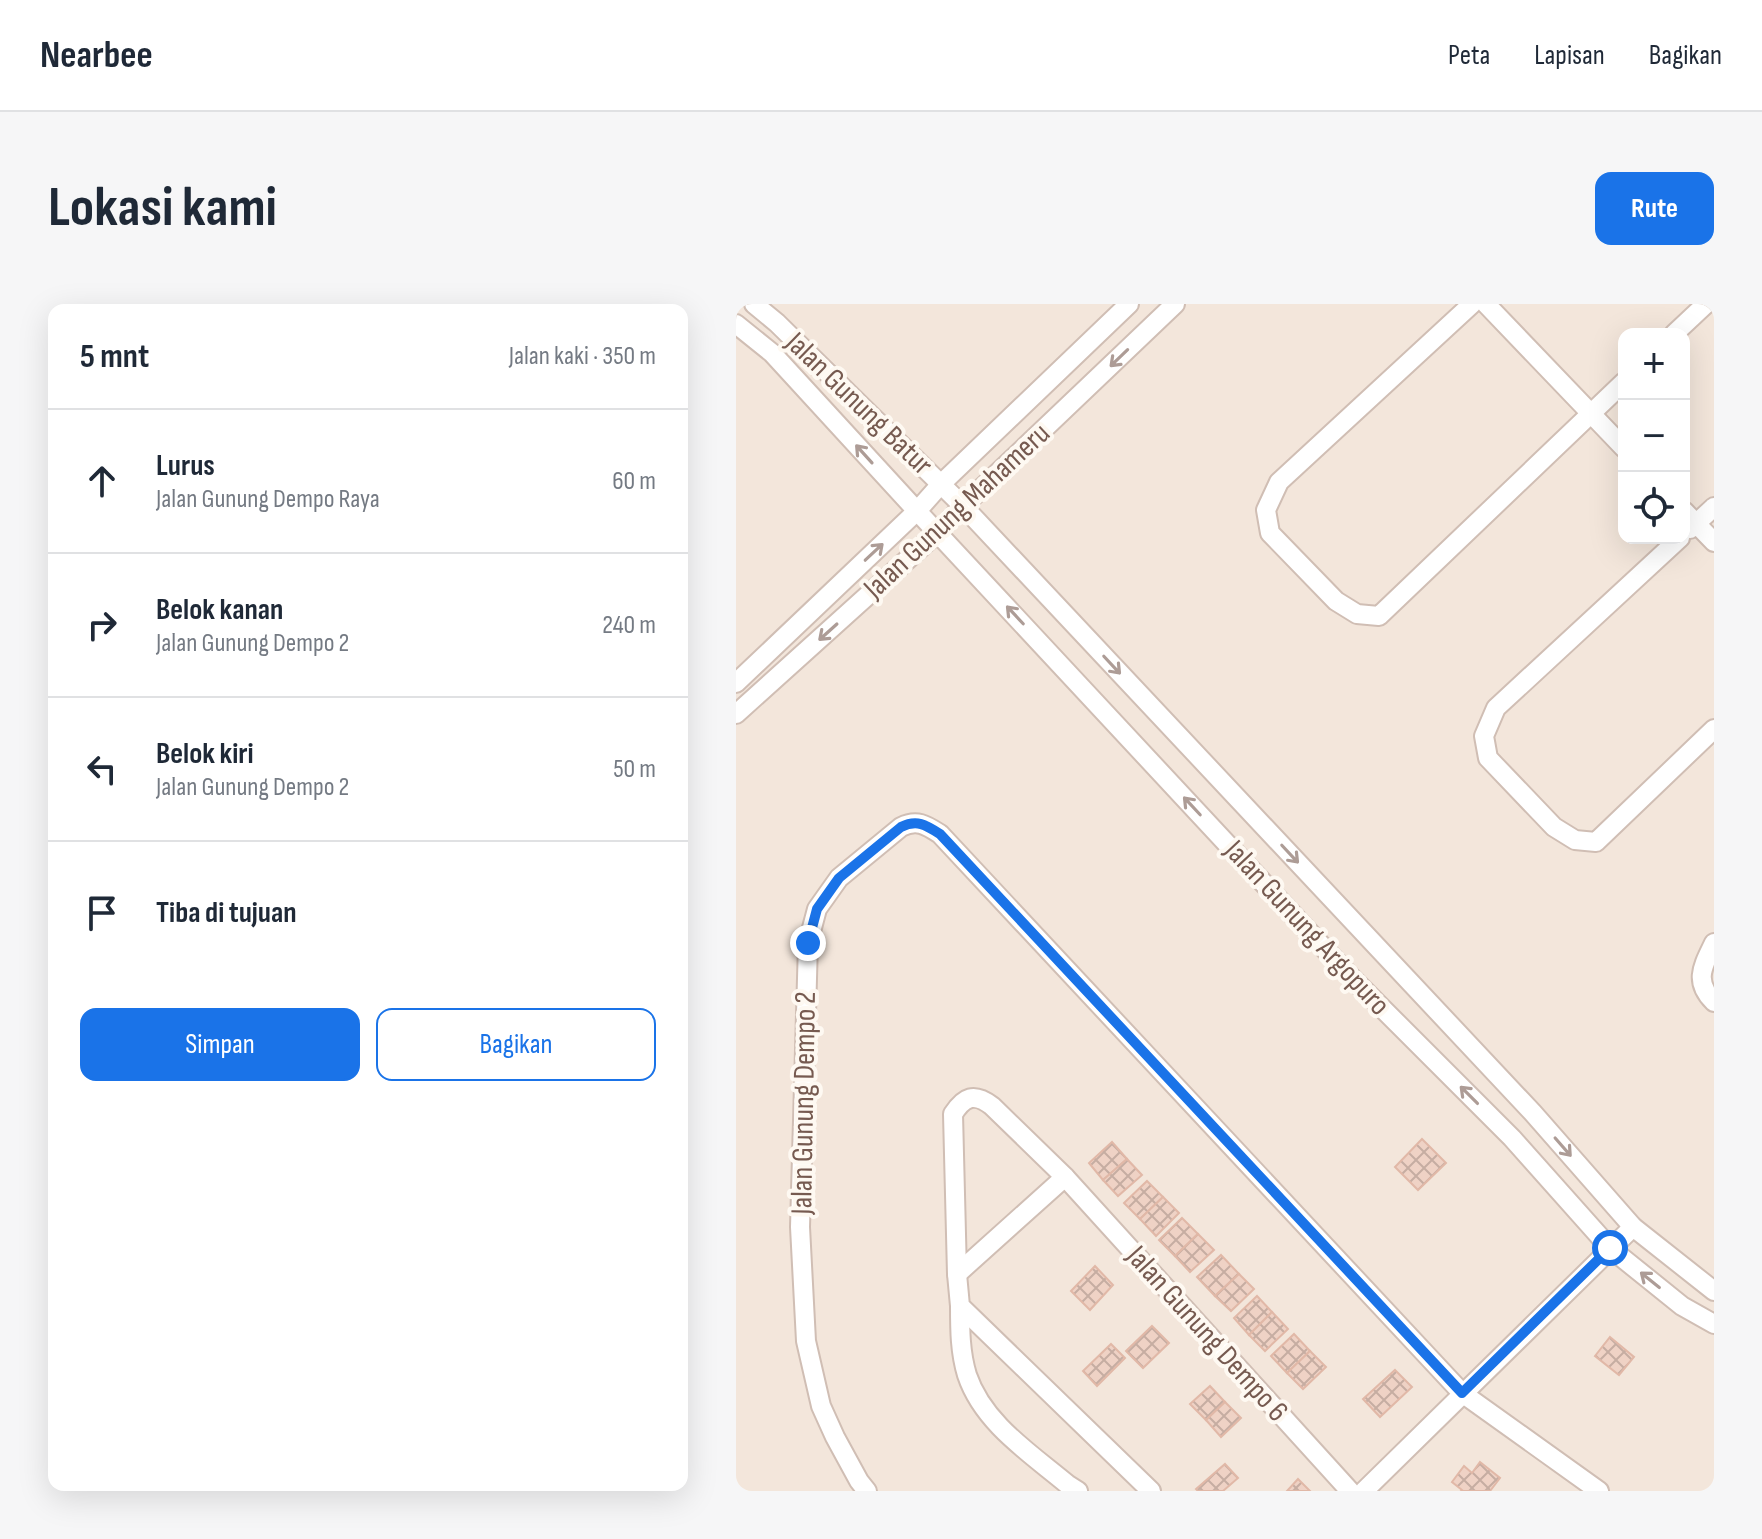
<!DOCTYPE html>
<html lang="id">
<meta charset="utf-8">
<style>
body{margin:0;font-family:"Sofia Sans Condensed",sans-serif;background:#f6f6f7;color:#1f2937}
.controls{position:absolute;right:24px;top:24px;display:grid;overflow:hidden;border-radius:16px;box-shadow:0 8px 32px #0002}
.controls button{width:72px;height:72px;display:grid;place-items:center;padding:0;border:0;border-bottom:2px solid #e0e1e3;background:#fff;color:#1f2937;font:40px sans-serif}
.stop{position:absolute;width:24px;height:24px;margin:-18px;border:6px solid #1a73e8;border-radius:50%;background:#fff}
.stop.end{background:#1a73e8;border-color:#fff;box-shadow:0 2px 8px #0008}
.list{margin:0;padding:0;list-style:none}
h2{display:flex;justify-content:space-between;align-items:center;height:104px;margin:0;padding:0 32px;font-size:34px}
h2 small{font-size:26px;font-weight:400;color:#747a83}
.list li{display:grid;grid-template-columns:52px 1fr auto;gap:24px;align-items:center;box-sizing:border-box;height:144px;padding:0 32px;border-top:2px solid #e0e1e3}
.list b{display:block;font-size:30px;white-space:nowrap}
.list p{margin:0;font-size:26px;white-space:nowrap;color:#747a83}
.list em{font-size:26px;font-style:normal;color:#747a83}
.actions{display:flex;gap:16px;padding:24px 32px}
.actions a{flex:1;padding:18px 0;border:2px solid #1a73e8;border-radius:16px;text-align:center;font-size:28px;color:#1a73e8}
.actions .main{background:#1a73e8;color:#fff}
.icon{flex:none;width:44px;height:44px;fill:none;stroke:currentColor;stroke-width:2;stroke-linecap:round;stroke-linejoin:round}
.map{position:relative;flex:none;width:978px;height:1187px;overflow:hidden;border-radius:16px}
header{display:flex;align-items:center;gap:48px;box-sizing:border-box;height:112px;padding:0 40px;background:#fff;border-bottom:2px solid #e0e1e3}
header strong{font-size:38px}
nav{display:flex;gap:44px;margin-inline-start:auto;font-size:28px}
.intro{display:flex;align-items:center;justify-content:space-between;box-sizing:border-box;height:192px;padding:0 48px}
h1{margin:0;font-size:56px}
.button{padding:20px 36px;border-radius:16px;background:#1a73e8;color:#fff;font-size:28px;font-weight:700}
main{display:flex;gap:48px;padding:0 48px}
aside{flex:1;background:#fff;border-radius:16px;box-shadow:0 8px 32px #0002}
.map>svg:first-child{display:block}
.residential{fill:#f3e6db;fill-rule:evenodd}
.building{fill:url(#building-cross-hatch);stroke:#e1b8a7;stroke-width:2}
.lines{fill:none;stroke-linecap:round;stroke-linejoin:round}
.street-casing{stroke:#d0beb4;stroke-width:22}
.street{stroke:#fff;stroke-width:18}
.oneway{stroke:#ad9c96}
.route{stroke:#1a73e8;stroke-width:10}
.labels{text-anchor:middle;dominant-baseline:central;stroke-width:8;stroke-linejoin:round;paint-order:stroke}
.street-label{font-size:30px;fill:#765a50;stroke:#fef9f2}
</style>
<header>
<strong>Nearbee</strong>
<nav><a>Peta</a><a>Lapisan</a><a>Bagikan</a></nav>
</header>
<div class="intro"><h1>Lokasi kami</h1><a class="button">Rute</a></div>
<main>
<aside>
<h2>5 mnt<small>Jalan kaki · 350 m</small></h2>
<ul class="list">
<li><svg class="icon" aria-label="ahead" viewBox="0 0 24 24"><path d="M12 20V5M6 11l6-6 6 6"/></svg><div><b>Lurus</b><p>Jalan Gunung Dempo Raya</p></div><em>60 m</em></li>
<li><svg class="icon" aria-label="right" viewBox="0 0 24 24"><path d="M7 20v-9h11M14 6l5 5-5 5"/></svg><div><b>Belok kanan</b><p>Jalan Gunung Dempo 2</p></div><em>240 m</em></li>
<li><svg class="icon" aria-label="left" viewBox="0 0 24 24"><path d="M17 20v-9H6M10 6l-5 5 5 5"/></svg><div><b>Belok kiri</b><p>Jalan Gunung Dempo 2</p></div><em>50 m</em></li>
<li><svg class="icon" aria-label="arrive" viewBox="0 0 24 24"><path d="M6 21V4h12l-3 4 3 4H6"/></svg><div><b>Tiba di tujuan</b></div></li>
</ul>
<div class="actions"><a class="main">Simpan</a><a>Bagikan</a></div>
</aside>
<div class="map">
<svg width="978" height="1187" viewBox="0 0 978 1187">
<defs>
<pattern id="building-cross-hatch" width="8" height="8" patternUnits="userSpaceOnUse" patternTransform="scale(2)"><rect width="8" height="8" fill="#efd2c5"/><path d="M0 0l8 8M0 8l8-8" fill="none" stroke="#c6ada2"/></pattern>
</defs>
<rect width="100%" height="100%" fill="#fcf4ec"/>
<path class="residential" d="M0,0h978v1187h-978zM888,30h60v204h-60z"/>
<g class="building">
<path d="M686,835l24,24 -28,27 -23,-23z"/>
<path d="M376,838l15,17 -24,21 -14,-17z"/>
<path d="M391,855l15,16 -24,21 -15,-16z"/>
<path d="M411,877l16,16 -23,22 -16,-16z"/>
<path d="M427,893l16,16 -23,23 -16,-17z"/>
<path d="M446,914l16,16 -23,22 -16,-16z"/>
<path d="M462,930l16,16 -24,22 -15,-16z"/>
<path d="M485,951l18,19 -24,22 -18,-19z"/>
<path d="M359,962l18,19 -23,25 -19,-19z"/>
<path d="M503,970l15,15 -23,22 -16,-15z"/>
<path d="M521,992l15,16 -23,23 -15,-17z"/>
<path d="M536,1008l16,17 -23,22 -16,-16z"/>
<path d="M416,1022l17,17 -26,25 -17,-17z"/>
<path d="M558,1030l16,17 -23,22 -16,-17z"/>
<path d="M874,1033l24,20 -15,18 -24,-19z"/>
<path d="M375,1040l14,14 -28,28 -14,-15z"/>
<path d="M574,1047l16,16 -23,22 -16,-16z"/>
<path d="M659,1066l17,17 -32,30 -17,-18z"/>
<path d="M474,1082l15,16 -19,18 -16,-16z"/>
<path d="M489,1098l16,16 -20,19 -15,-17z"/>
<path d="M744,1158l20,16 -10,13h-29l1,-1 -10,-8 12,-16 8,7z"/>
<path d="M489,1160l13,14 -15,13h-25l-2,-2z"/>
<path d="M562,1175l12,12h-23z"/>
</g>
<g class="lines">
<defs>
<g id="street">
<path d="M18,0l23,19 186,183 570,607 100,114 81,64"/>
<path d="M736,0l-193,178 -13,28 4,23 66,68 21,13 22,2 245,-234"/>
<path d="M750,0l138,144"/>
<path d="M0,20l36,29 145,158 433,465 162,162 98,110 72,58 32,18"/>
<path d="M938,30l32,-30"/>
<path d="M948,207l30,31"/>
<path d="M954,225l24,-22"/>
<path d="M944,234l-184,170 -12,28 4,22 66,69 21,13 21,2 118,-113"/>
<path d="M0,379l181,-172 24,-27 188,-180"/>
<path d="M0,410l202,-182 25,-26 212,-202"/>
<path d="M978,639c-11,23 -21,38 0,59"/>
<path d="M221,970l108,-97"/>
<path d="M224,1002c0,23 0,46 7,69 16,48 63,78 100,109l11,7"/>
<path d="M131,1187l-8,-10 -24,-44 -14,-31 -15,-65 -6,-114 8,-284 9,-34 22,-31 62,-51c16,-8 25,-2 39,7l522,559 137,98"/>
<path d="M415,1187l-191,-185 -3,-32 -4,-160c11,-17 21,-22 39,-8l73,71 285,314"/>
<path d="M628,1187l269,-264"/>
</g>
</defs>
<use href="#street" class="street-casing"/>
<use href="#street" class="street"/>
</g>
<defs><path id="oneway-shaft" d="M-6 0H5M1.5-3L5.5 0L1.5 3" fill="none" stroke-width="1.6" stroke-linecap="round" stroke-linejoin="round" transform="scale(2)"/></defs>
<g class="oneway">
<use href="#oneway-shaft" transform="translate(383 54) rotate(136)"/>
<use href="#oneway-shaft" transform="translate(128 150) rotate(-132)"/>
<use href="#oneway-shaft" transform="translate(138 248) rotate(-43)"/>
<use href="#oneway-shaft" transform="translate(279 311) rotate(-133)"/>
<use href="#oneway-shaft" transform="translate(92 328) rotate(138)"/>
<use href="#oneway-shaft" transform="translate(376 361) rotate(47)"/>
<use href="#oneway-shaft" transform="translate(456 502) rotate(-133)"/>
<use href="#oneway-shaft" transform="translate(554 550) rotate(47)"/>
<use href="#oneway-shaft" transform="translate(733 791) rotate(-135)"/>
<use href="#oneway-shaft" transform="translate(827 843) rotate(49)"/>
<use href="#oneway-shaft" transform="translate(914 976) rotate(-141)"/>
</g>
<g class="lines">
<path class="route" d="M72,639l9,-34 22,-31 62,-51c16,-8 25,-2 39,7l522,559 148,-145"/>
</g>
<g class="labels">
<g class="street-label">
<text transform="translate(123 100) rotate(44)">Jalan Gunung Batur</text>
<text transform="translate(221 207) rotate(-43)">Jalan Gunung Mahameru</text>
<text transform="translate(571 624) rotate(47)">Jalan Gunung Argopuro</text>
<text transform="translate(68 799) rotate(-89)">Jalan Gunung Dempo 2</text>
<text transform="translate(471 1030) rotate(48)">Jalan Gunung Dempo 6</text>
</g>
</g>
</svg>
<div class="controls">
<button>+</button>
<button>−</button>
<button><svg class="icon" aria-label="locate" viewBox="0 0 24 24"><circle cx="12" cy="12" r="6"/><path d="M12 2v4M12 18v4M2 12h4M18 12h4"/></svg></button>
</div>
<div class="stop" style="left:874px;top:944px"></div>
<div class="stop end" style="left:72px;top:639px"></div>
</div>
</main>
